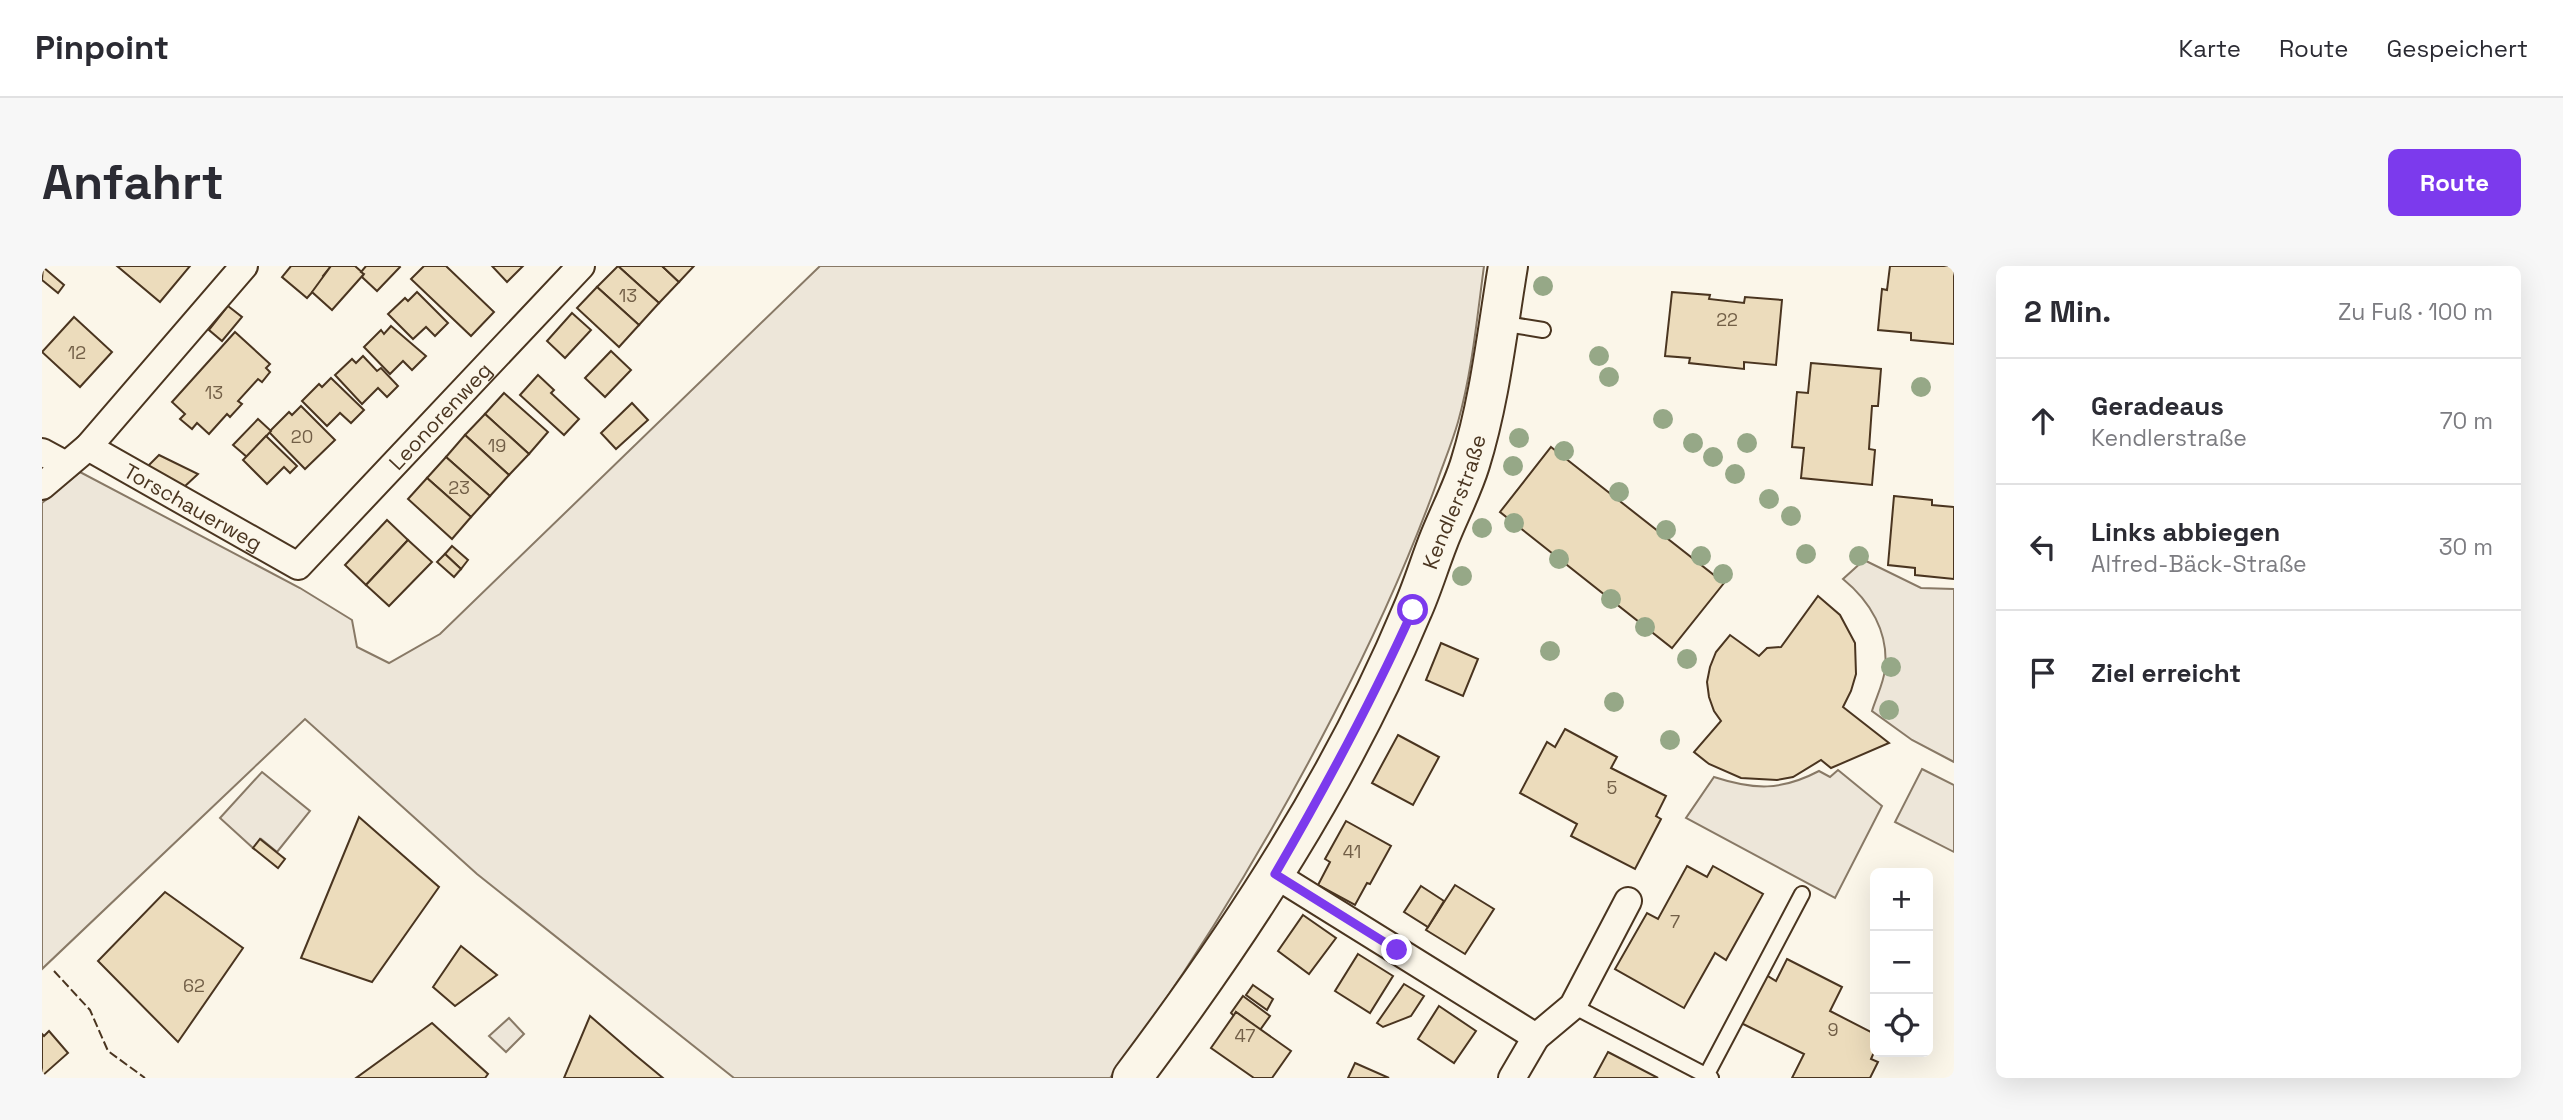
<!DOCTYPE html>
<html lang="de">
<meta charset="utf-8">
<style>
body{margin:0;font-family:"Space Grotesk",sans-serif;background:#f7f7f7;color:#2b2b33}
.controls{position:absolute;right:21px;bottom:21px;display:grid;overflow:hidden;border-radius:10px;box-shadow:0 7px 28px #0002}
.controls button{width:63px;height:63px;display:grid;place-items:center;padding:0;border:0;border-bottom:2px solid #e1e1e2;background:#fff;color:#2b2b33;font:35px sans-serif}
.stop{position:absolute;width:21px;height:21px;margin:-16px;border:5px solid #7c3aed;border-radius:50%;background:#fff}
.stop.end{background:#7c3aed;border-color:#fff;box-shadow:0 2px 7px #0008}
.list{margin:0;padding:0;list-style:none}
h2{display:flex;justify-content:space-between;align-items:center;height:91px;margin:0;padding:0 28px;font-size:30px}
h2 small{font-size:23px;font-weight:400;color:#7c7c81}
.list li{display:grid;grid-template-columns:46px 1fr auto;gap:21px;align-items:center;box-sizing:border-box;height:126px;padding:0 28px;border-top:2px solid #e1e1e2}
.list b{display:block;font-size:26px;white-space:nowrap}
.list p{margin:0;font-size:23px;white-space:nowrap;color:#7c7c81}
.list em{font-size:23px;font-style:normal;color:#7c7c81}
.icon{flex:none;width:38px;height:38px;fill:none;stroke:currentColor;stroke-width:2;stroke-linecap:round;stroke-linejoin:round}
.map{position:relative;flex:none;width:1912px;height:812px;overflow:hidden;border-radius:10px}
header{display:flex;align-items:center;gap:42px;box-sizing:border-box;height:98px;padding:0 35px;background:#fff;border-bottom:2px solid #e1e1e2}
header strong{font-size:33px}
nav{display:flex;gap:38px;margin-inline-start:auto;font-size:24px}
.intro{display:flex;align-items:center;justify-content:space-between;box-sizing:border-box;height:168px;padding:0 42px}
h1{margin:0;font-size:49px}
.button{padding:18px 32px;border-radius:10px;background:#7c3aed;color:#fff;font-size:24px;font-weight:700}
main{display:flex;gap:42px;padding:0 42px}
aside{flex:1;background:#fff;border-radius:10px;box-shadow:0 7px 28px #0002}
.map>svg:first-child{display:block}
.green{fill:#ede6d9;stroke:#887966;stroke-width:2}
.building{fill:#ecdcbc;stroke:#4a3520;stroke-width:2}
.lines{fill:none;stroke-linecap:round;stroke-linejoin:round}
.lane-casing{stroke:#4a3520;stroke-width:18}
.street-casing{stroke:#4a3520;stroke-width:30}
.secondary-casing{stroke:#4a3520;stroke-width:42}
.lane{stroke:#fbf6e9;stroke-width:14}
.street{stroke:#fbf6e9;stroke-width:26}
.secondary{stroke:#fbf6e9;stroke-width:38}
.fence{stroke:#4a3520;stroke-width:2;stroke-dasharray:9 3.5;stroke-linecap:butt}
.tree{fill:#96a887}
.route{stroke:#7c3aed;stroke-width:9}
.labels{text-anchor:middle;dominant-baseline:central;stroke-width:5;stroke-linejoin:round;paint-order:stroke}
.number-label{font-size:18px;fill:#725f47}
.street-label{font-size:21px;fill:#4a3520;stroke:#fbf6e9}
</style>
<header>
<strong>Pinpoint</strong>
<nav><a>Karte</a><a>Route</a><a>Gespeichert</a></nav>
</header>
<div class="intro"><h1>Anfahrt</h1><a class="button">Route</a></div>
<main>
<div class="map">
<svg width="1912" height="812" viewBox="0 0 1912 812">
<rect width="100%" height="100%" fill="#fbf6e9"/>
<g class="green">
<path d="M778,0h664c-7,52 -12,106 -26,156 -6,21 -14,40 -21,60 -29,80 -64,157 -103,232 -65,126 -139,249 -224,364h-376l-257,-204 -172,-155 -263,250v-466l38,-31 220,116 52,32 5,27 32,16 51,-29z"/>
<path d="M1822,294l57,28 33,1v173l-42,-22 -40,-29c4,-13 12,-29 13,-42 4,-37 -15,-68 -42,-90z"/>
<path d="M1880,503l32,16v67l-59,-30z"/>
<path d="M1796,504l44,36 -47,92 -149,-80 28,-41c40,13 67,14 105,-6l11,6z"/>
<path d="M220,506l48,39 -33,41 -16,-13 -8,9 -33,-30z"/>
<path d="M467,752l15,16 -18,18 -17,-16z"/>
</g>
<g class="building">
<path d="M75,0h73l-30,36z"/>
<path d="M249,0h40l-8,10 2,2 -18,20 -25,-21z"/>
<path d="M289,0h24l9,8 -32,36 -20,-18z"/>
<path d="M324,0h33l1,1 -23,24 -15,-14 2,-3 -3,-2z"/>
<path d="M382,0h22l48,46 -23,24 -60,-57z"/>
<path d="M450,0h31l-16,16z"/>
<path d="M576,0h44l17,16 -20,21z"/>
<path d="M576,0l41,37 -20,22 -42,-38z"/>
<path d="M620,0h32l-15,16z"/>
<path d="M1848,0h64v78l-43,-4v-7l-33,-3 4,-41 5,1z"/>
<path d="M1,1l21,18 -6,8 -16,-13z"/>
<path d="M555,21l42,38 -20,22 -42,-39z"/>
<path d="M375,26l31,31 -13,13 -9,-9 -13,12 -25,-25 17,-16 3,3z"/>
<path d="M1630,26l38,3 -1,4 35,4 1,-6 37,3 -6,65 -32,-3v7l-55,-6 1,-5 -25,-2z"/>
<path d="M186,40l14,11 -20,24 -13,-11z"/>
<path d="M530,47l19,17 -26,28 -18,-17z"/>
<path d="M32,51l38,35 -32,35 -38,-35z"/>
<path d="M349,60l35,30 -14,14 -9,-9 -13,13 -26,-27 17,-17 3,4z"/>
<path d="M193,66l35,32 -4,4 4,4 -8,10 -4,-3 -20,22 4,3 -12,13 -3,-3 -18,20 -12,-11 -5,6 -12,-10 5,-5 -13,-12z"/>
<path d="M569,85l20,19 -26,27 -20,-19z"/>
<path d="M321,90l14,15 4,-3 17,18 -11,11 -9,-9 -16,16 -27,-29 17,-16 4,4z"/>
<path d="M1769,97l70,6 -3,37h-6l-3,43 6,1 -3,35 -71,-7 3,-30 -12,-1 5,-55 11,1z"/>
<path d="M496,109l16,15 -3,3 28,26 -15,16 -44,-40z"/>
<path d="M289,112l33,32 -13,13 -11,-10 -13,13 -25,-25 17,-17 3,3z"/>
<path d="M462,127l44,39 -19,22 -44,-40z"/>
<path d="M590,137l16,17 -32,29 -15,-16z"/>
<path d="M259,140l34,34 -30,29 -36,-37 20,-20 3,3z"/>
<path d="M443,148l44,40 -20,21 -44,-40z"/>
<path d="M216,153l13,12 -24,26 -14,-12z"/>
<path d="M423,169l44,40 -19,21 -44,-39z"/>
<path d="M224,170l31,30 -7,7 -6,-6 -17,17 -24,-24z"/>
<path d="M1509,181l173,136 -52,65 -172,-136z"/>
<path d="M117,189l39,19 -15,14 -37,-20z"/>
<path d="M404,191l44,39 -19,21 -44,-39z"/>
<path d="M385,212l44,39 -19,22 -44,-40z"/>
<path d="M1852,230l38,4v5l22,2v72l-39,-4v-7l-27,-3z"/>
<path d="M345,254l21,20 -42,45 -21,-20z"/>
<path d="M366,274l24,22 -43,44 -23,-21z"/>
<path d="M410,280l16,14 -7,9 -16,-15z"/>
<path d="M403,288l16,15 -7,8 -17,-15z"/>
<path d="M1776,330l22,19 15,28 1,31 -5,17 -8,16 46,36 -58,25 -10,-8 -28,17 -16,3 -36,-2 -32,-14 -15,-12 27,-31 -7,-10 -5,-14 -2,-15 3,-15 6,-15 14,-17 29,21 8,-8 14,-1z"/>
<path d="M1399,377l37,16 -15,37 -37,-16z"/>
<path d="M1523,463l52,28 -6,11 55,28 -10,20 5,3 -26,50 -64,-33 6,-12 -57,-31 27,-51 8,5z"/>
<path d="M1356,469l41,22 -26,48 -41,-22z"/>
<path d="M317,551l80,70 -67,95 -71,-24z"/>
<path d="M1304,555l45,25 -21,38 -3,-1 -12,22 -37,-20 12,-23 -5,-3z"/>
<path d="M218,573l25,20 -7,9 -25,-20z"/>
<path d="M1645,600l20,11 6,-11 50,28 -37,66 -11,-7 -31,55 -69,-39 32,-56 11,6z"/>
<path d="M1413,619l39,24 -29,45 -39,-24z"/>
<path d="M1379,620l23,15 -16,26 -24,-15z"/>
<path d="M123,626l78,56 -65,94 -80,-81z"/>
<path d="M1261,649l33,23 -27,36 -31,-23z"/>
<path d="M419,680l36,29 -42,31 -22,-19z"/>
<path d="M1316,688l35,22 -23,37 -35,-22z"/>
<path d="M1745,693l55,28 -12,24 45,23v16l-4,9 7,3 -8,16h-78l12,-24 -63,-31 25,-48 10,6z"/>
<path d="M1362,718l20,12 -13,20 -28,11 -6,-4z"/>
<path d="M1211,719l20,14 -6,11 -21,-15z"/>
<path d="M1201,730l27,20 -10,14 -24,-18 -2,4 -3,-3z"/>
<path d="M1397,740l37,25 -22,32 -36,-24z"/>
<path d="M1194,746l55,39 -19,27h-18l-43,-30z"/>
<path d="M548,750l44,38 29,24h-99z"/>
<path d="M390,757l56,51 -3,4h-129z"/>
<path d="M7,765l19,22 -26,23v-42l2,2z"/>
<path d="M1566,786l50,26h-64z"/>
<path d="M1313,797l34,15h-41z"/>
</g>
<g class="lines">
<defs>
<g id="lane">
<path d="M1458,57l43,7"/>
<path d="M1531,740l138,72"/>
<path d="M1664,810l96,-182"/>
</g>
<g id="street">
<path id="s1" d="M46,181l210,119 283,-300"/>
<path d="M0,186l24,13"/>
<path d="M0,220l46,-39 156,-181"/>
<path d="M1232,608l262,163 37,-31 55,-105"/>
<path d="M1470,812l24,-41"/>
</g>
<g id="secondary">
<path id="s2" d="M1090,812c109,-145 210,-299 280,-467 10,-22 17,-46 26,-69 10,-26 24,-52 32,-78 20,-64 27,-132 38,-198"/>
</g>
</defs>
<use href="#lane" class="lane-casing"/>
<use href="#street" class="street-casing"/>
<use href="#secondary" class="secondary-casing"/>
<use href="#lane" class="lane"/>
<use href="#street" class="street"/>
<use href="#secondary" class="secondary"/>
<path class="fence" d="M12,705l36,39 18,41 37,27"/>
</g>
<g class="tree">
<circle cx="1501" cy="20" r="10"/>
<circle cx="1557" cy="90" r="10"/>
<circle cx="1567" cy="111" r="10"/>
<circle cx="1879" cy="121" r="10"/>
<circle cx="1621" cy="153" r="10"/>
<circle cx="1477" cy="172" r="10"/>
<circle cx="1651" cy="177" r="10"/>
<circle cx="1705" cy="177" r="10"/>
<circle cx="1522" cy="185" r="10"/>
<circle cx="1671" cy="191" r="10"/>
<circle cx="1471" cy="200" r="10"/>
<circle cx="1693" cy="208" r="10"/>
<circle cx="1577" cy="226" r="10"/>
<circle cx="1727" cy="233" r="10"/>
<circle cx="1749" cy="250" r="10"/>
<circle cx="1472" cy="257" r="10"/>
<circle cx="1440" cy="262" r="10"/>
<circle cx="1624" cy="264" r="10"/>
<circle cx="1764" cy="288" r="10"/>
<circle cx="1659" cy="290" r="10"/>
<circle cx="1817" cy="290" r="10"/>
<circle cx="1517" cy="293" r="10"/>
<circle cx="1681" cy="308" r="10"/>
<circle cx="1420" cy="310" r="10"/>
<circle cx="1569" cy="333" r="10"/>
<circle cx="1603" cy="361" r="10"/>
<circle cx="1508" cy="385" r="10"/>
<circle cx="1645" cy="393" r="10"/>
<circle cx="1849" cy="401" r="10"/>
<circle cx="1572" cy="436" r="10"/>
<circle cx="1847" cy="444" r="10"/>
<circle cx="1628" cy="474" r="10"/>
</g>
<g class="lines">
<path class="route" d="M1355,684l-122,-76c50,-86 97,-173 138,-264"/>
</g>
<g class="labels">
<g class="number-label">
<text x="586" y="29">13</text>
<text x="1685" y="53">22</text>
<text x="35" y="86">12</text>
<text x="172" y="126">13</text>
<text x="260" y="170">20</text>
<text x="455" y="179">19</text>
<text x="417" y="221">23</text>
<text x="1570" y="521">5</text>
<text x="1310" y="585">41</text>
<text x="1633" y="655">7</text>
<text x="152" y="719">62</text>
<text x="1791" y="763">9</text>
<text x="1203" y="769">47</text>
</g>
<g class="street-label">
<text stroke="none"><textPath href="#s1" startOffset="448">Leonorenweg</textPath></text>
<text stroke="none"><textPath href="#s2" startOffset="663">Kendlerstraße</textPath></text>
<text stroke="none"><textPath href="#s1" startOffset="121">Torschauerweg</textPath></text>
</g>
</g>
</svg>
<div class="controls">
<button>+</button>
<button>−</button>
<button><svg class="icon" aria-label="locate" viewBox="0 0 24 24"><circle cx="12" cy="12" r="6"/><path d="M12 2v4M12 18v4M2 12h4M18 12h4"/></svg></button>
</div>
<div class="stop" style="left:1371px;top:344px"></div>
<div class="stop end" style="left:1355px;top:684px"></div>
</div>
<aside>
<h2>2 Min.<small>Zu Fuß · 100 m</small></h2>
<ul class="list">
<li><svg class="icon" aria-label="ahead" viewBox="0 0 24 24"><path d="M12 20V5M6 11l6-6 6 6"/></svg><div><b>Geradeaus</b><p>Kendlerstraße</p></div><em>70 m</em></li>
<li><svg class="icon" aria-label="left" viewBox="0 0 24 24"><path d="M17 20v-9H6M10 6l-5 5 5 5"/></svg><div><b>Links abbiegen</b><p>Alfred-Bäck-Straße</p></div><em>30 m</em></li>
<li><svg class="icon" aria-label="arrive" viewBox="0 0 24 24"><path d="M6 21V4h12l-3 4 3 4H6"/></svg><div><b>Ziel erreicht</b></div></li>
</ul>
</aside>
</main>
